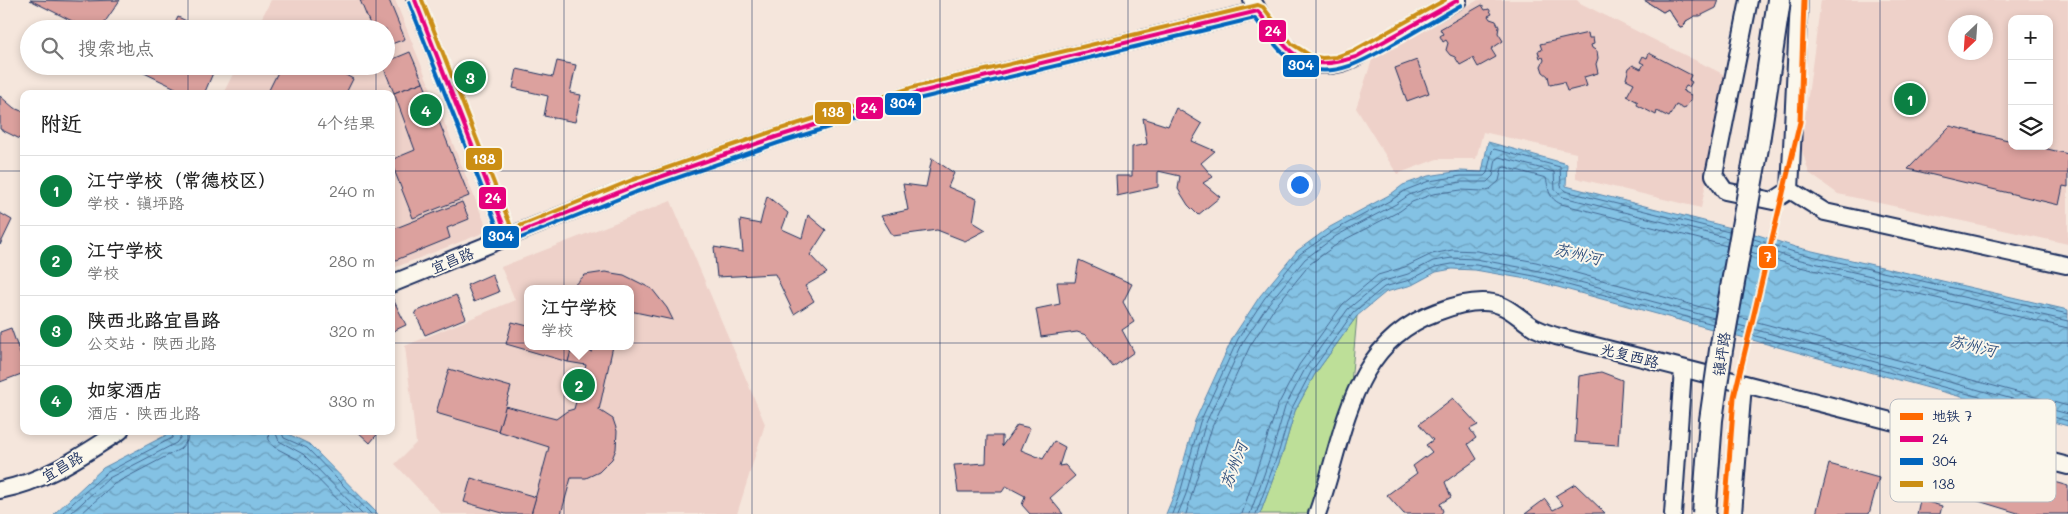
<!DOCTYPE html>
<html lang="zh">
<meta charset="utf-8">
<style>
body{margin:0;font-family:Mali,"LXGW WenKai TC",sans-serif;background:#f6f6f6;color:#222}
.controls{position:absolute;right:15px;top:15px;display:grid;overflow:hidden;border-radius:10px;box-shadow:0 2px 8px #0003}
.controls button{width:45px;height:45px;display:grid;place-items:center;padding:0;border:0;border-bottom:1px solid #e0e0e0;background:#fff;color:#222;font:25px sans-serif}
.compass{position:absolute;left:1948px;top:15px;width:45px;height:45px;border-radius:50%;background:#fff;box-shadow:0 2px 8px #0003;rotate:205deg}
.you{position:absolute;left:1299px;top:184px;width:18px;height:18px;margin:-12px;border:4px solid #fff;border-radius:50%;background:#1a73e8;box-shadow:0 0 0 8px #1a73e833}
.badge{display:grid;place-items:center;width:32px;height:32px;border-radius:50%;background:#0b8043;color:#fff;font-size:16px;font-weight:700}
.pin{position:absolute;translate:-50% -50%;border:2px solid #fff;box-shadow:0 1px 5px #0006}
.popup{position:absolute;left:524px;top:285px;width:110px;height:65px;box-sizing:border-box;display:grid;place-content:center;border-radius:10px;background:#fff;filter:drop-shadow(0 1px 4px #0005);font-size:16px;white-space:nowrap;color:#767676}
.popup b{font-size:19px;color:#222}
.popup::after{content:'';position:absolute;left:50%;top:100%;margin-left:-10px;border:10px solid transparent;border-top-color:#fff}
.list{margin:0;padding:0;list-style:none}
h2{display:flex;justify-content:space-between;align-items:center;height:65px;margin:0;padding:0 20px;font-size:21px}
h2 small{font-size:16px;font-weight:400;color:#767676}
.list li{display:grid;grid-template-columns:32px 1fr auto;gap:15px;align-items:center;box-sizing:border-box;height:70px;padding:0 20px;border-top:1px solid #e0e0e0}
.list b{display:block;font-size:19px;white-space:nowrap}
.list p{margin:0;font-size:16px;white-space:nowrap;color:#767676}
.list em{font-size:16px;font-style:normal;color:#767676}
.icon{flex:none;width:28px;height:28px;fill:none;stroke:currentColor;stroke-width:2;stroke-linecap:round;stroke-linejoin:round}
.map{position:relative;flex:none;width:2068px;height:514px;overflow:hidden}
.search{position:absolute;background:#fff;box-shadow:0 2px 8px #0003;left:20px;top:20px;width:375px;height:55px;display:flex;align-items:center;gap:12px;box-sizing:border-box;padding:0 18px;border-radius:28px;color:#767676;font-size:19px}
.panel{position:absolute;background:#fff;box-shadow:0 2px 8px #0003;left:20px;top:90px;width:375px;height:345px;border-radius:10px}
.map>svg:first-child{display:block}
.built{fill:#eed1c9;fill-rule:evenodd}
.park{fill:#bddf98;stroke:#6c877b}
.water{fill:url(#water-waves);stroke:#5a87ae}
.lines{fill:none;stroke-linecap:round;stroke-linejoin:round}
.shore{stroke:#456a94;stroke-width:1}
.building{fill:#dca19e;stroke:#1b2f5e}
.minor-casing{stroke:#1b2f5e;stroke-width:20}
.minor{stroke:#fbf7ec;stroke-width:16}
.secondary-bridge-casing{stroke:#1b2f5e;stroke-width:26;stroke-linecap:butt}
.secondary-bridge{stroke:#fbf7ec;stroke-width:22}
.bus-1-casing{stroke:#fbf7ec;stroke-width:8}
.bus-2-casing{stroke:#fbf7ec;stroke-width:8}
.bus-3-casing{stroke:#fbf7ec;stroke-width:8}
.bus-1{stroke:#e5007d;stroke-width:4}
.bus-2{stroke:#0065bd;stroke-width:4}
.bus-3{stroke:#cb8e13;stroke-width:4}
.metro-1-casing{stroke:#fbf7ec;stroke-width:9}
.metro-1{stroke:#ff6900;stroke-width:5}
.grid{fill:none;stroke:#1b2f5e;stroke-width:1;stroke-opacity:0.55}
.labels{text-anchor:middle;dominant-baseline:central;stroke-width:4;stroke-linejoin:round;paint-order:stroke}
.street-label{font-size:15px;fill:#1b2f5e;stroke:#fbf7ec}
.water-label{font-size:16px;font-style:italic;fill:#355480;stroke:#fbf7ec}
.key{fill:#fbf7ec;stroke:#b8bbc1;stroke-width:1}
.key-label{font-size:14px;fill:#1b2f5e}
.line-badge{stroke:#fbf7ec;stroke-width:2}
.badge-label{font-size:14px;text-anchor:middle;font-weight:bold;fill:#fff}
</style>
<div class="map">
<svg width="2068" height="514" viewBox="0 0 2068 514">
<defs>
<pattern id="water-waves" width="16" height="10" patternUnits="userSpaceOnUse" patternTransform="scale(1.25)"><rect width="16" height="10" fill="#84c2e4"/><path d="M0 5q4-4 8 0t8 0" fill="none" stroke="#6b9ebc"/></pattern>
</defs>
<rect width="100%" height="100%" fill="#f5e6dc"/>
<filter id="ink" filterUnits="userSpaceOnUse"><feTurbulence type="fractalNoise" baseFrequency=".02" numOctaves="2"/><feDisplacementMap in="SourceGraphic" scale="10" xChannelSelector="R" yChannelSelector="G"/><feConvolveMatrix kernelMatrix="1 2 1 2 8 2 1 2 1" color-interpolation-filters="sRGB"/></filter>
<g filter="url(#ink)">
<g class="built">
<path d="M271,0h124l93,231 -97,38v-175h-168l14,-28h149v-37h-130z"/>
<path d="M1478,0h99l3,3 147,73 -26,132 -125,-30v-25l-93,-21 -7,27h-39l-40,15 -41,-66 16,-48z"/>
<path d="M1821,0h247v244l-230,-50 -29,-21 -8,-26zM2012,19h37v127h-37zM1956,22h30v30h-30z"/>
<path d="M671,201l94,223 -28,90h-295l-47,-50 21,-21 -11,-97 110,-46 -14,-33zM528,289h102v57h-102z"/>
</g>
<path class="park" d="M1357,316l-8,90 -40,108h-49l23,-62 12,-41 20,-37z"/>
<g class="water">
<path d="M1488,142l79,22 -1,22 189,48 40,13 273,63v116l-536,-146 -57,-10 -23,-1 -16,3 -24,13 -26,7 -29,24 -42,58 -20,37 -12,41 -23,62h-94l9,-22 20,-71 38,-84 27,-41 37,-45 33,-24 61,-33 12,-9 25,-9 32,-5 22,1z"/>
<path d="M174,431h108l27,13 69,70h-324l49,-46z"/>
</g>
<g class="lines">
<g class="shore">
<path d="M1754,239l40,13 274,62"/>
<path d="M1752,245l40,13 276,63"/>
<path d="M1751,252l40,13 277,63"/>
<path d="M1739,317l329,89"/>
<path d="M1738,325l330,89"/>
<path d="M1737,331l331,90"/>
<path d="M268,431l1,9 5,7 25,13 53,54"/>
<path d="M275,431l4,10 24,13 59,60"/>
<path d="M281,431l3,7 23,10 64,66"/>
<path d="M61,514l45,-41 66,-35 3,-7"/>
<path d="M70,514l39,-36 67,-35 4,-5 1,-7"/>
<path d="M81,514l33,-30 66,-35 7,-8 2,-10"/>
<path d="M1172,514l8,-21 20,-71 38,-83 26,-40 36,-45 33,-23 60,-32 13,-9 23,-9 32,-5h23l3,-3 5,-22 2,-2 66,18 1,19 4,5 164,41"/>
<path d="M1178,514l8,-20 19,-69 38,-83 26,-39 36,-44 31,-23 60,-32 13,-9 22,-8 30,-5h26l6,-6 3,-17 3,-2 55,15 1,18 8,7 165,41"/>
<path d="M1186,514l26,-87 38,-81 25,-39 35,-43 30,-22 60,-31 12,-9 21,-8 28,-4 21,1 8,-2 9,-8 3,-13 3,-1 41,11c3,12 2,20 15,26l166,42"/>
<path d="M1242,514l36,-109 21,-40 44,-61 35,-29 27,-8 27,-13 20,-4 25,1 59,11 179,49"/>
<path d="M1250,514l23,-65 12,-42 20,-38 43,-60 33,-27 27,-8 25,-13 19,-3 24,1 59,11 179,48"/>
<path d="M1256,514l23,-63 12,-41 20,-38 42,-59 31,-26 26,-7 25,-13 17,-3 24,1 58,11 179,48"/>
</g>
</g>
<g class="building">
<path d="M30,0l50,1 40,-1 -20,29h-12z"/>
<path d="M360,0h29l16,39 -19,7v-17h-14z"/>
<path d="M1644,0h50l7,11 -15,10 -2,5 -4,1 -12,-18 -5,3z"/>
<path d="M1644,0h75l-3,8 -16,8h-5l-9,5 -2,5 -4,1 -12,-18 -5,3z"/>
<path d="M1482,5l3,5 4,-1 3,5 -4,2 2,3 6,2 3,6 -1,6 5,8 -12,8 5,8 -18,10 -5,-9 -13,7 -5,-8 -5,-2 -4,-5 2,-7 -2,-3 -3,2 -3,-6 3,-2 -3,-5z"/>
<path d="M178,17l25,12h-31z"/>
<path d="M1588,33l1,5h4l1,6 -3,1 1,3 5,3 1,7 -2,6 2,9 -14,4 3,9 -20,5 -3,-9 -14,3 -2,-9 -5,-4 -2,-6 3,-6 -1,-3 -3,1 -2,-7 4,-1 -2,-6z"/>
<path d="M410,52l13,30 -29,11 -11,-27h3v-4z"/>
<path d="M1649,53l42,22 -2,5 3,2 -3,5 -3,-1 -3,5 8,4v5l-7,9 -8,-4 -7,12 -12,-6 -1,4 -19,-10 1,-3 -11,-6 7,-13 -8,-4 3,-11 4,-3 8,4 3,-5 -4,-2 3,-6 4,2z"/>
<path d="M1417,60l12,33 -22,8 -12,-33z"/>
<path d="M557,61l19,4 -6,28 11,2 -6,27 -31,-6 4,-20 -35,-8 4,-19 36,8z"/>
<path d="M142,66h74l-12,28h-16l-48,-23z"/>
<path d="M281,66h67l-4,8 9,5 -7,14 2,1h-81z"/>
<path d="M423,82l46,114 -56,22 -22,-56v-2l24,-10 -21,-57z"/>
<path d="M0,96l14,12 10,4v29l-24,-12z"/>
<path d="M1176,108l26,16 -10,17 23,10 -14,12 12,14 -10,6 17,14 -22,18 -10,-10 -10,-16 2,-13 -22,-5v16l-41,9 -1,-20h16v-29l15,-3 -4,-26 25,8z"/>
<path d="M1950,126l62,15v5h23l33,8v33l-5,-1 -4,19 -151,-36z"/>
<path d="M932,158l22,15 -6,14 29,12 -4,23 13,8 -21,11 -28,-11 -44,6 -12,-20 27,-6 -5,-26 23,3z"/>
<path d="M767,196l21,17 -6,16 20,9 6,-23 18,15 -16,25 17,18 -22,13 9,15 -20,13 -19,-40 -58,3 -3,-30 29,5 -3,-32 20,4z"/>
<path d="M462,202l7,17 -22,9 3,10 -59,24v-32z"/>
<path d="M0,213l12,7 -12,25z"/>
<path d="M1079,260l53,24 -9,18 11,20 -12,8 12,22 -21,15 -27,-32 -9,-3 -36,5 -5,-28 24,-5 -3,-22h18z"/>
<path d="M605,272l19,3 28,14 15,19 6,12 -43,-9v-22h-60l15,-14z"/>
<path d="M492,274l7,18 -25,10 -7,-17z"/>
<path d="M456,295l10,23 -41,17 -10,-23z"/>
<path d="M393,299l13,26 -15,7v-32z"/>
<path d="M512,322l16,4v20h45l-5,16 -62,-18z"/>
<path d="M11,328l13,37v8l-24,9v-50z"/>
<path d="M594,346h19l-14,64 14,9 4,12 -1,18 -4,10 -13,13 -13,6h-15l-10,36h-30l18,-67 -51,-16 7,-25 51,13 11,-8 7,-2 12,-44 -18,-3 4,-15 20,5z"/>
<path d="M449,369l62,18 -13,44 -62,-18z"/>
<path d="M1601,372l21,8 -4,65 -43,-3 4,-66z"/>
<path d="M1453,398l25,27 -8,4 6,9 -8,6 9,15 -32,23 6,15 -11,7 3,7 -2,3h-37l-17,-19 30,-22 -4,-7 19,-14 -6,-7 7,-5 -14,-16z"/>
<path d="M1017,425l13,3 -9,22 22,9 11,-18 11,6 -6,19 6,-1 10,11 -25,22 13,16h-33l-8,-9 3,-9 -19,-10 -4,6h-44l-4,-27 32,-2 1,-27h15v10z"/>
<path d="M357,431h23l-10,12z"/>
<path d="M1975,454l59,18 -1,4 35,10v28h-47l-59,-18z"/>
<path d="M1829,464l50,14 -10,36h-53z"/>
<path d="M471,478l65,19 -5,17h-25l-42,-12z"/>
<path d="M1575,484l30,29 -80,1 20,-15 8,11 10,-5 -8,-9z"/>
<path d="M1920,500l22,6 -2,8h-23z"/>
</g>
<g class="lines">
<defs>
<g id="minor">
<path d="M415,0l93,237"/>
<path d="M1252,0c18,31 44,72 85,64 6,-1 13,-4 19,-7l102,-57"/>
<path d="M1749,0l-35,175 11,16 48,10 17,-11"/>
<path d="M1799,0l-9,190 35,22 241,53"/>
<path d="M391,284l243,-98 142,-49 140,-44 342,-82"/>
<path d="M0,490c46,-9 81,-34 120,-59"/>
<path d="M1317,514c28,-77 31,-170 120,-202 16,-6 39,-12 56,-9 16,3 28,17 42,25 6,3 14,6 21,8l512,130"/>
<path d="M1673,514l10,-145"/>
<path d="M1733,514l10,-130"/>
</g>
</defs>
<use href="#minor" class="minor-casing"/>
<use href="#minor" class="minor"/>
<defs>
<path id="secondary-bridge" d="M1704,514l7,-94 10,-70 37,-208 21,-142"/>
</defs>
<use href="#secondary-bridge" class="secondary-bridge-casing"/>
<use href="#secondary-bridge" class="secondary-bridge"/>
<defs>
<path id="bus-1" d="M415,0l93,237 126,-51 142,-49 140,-44 342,-82c31,42 42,64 98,46l102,-57"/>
<path id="bus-2" d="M409,2l93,237 6,4 128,-51 142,-49 140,-44 337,-81c14,19 29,43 52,50 34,11 69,-15 97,-30 19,-11 38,-22 57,-33"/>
<path id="bus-3" d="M422,0l90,229 120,-49 142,-49 140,-44 344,-82 5,2 29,37 19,12 11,2 14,-1 17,-6 92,-51"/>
</defs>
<use href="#bus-1" class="bus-1-casing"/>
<use href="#bus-2" class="bus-2-casing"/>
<use href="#bus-3" class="bus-3-casing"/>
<use href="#bus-1" class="bus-1"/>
<use href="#bus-2" class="bus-2"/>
<use href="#bus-3" class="bus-3"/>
<defs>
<path id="metro-1" d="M1725,514l9,-117 66,-275 4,-122"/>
</defs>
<use href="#metro-1" class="metro-1-casing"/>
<use href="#metro-1" class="metro-1"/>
</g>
</g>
<path class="grid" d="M188,0v29M376,0v29M564,0v514M752,0v514M940,0v514M1128,0v514M1316,0v514M1504,0v514M1692,0v514M1880,0v514M188,66v28M376,66v28M0,171h24M391,171h1677M0,343h24M391,343h1677M188,431v83M376,431v83"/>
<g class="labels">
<g class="street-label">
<text transform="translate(452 260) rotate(-22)">宜昌路</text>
<text transform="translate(1721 354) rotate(-82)">镇坪路</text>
<text transform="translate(1630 355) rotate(14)">光复西路</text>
<text transform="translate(62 466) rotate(-30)">宜昌路</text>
</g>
<g class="water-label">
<text transform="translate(1578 253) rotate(13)">苏州河</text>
<text transform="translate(1973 345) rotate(13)">苏州河</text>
<text transform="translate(1233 465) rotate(-69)">苏州河</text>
</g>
</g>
<rect x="1890" y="399" width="166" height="103" rx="8" class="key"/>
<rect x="1900" y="413" width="23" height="7" fill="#ff6900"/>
<rect x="1900" y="436" width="23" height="6" fill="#e5007d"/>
<rect x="1900" y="458" width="23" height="7" fill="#0065bd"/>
<rect x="1900" y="481" width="23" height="6" fill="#cb8e13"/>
<g class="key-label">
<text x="1932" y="421">地铁 7</text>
<text x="1932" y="444">24</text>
<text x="1932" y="466">304</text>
<text x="1932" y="489">138</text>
</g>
<g class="line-badge">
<rect x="1258" y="19" width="29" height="24" rx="5" fill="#e5007d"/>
<rect x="1282" y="54" width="38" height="24" rx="5" fill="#0065bd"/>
<rect x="884" y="92" width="38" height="24" rx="5" fill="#0065bd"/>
<rect x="855" y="96" width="29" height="24" rx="5" fill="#e5007d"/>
<rect x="814" y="101" width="38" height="24" rx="5" fill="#cb8e13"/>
<rect x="465" y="147" width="38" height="24" rx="5" fill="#cb8e13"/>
<rect x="478" y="186" width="29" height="24" rx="5" fill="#e5007d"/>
<rect x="482" y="225" width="38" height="24" rx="5" fill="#0065bd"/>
<rect x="1758" y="245" width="19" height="24" rx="5" fill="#ff6900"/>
</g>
<g class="badge-label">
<text x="1273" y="36">24</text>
<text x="1301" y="70">304</text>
<text x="903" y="108">304</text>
<text x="869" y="113">24</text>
<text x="833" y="117">138</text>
<text x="484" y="164">138</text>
<text x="493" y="203">24</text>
<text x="501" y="241">304</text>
<text x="1768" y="262">7</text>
</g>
</svg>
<div class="controls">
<button>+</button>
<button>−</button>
<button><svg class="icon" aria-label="layers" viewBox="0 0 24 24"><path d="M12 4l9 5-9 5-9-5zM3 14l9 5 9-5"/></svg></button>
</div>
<svg class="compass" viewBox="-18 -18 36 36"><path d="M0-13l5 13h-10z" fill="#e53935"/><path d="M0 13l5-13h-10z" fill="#767676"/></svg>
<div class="you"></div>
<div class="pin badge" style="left:1910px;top:99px">1</div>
<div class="pin badge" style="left:579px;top:385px">2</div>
<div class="popup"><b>江宁学校</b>学校</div>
<div class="pin badge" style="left:470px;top:77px">3</div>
<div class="pin badge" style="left:426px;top:110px">4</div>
<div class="search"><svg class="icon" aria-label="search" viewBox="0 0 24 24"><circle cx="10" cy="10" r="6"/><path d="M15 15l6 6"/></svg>搜索地点</div>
<section class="panel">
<h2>附近<small>4个结果</small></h2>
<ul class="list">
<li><span class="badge">1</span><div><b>江宁学校（常德校区）</b><p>学校 · 镇坪路</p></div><em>240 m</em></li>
<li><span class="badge">2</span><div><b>江宁学校</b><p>学校</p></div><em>280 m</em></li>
<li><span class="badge">3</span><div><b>陕西北路宜昌路</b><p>公交站 · 陕西北路</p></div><em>320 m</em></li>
<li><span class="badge">4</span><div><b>如家酒店</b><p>酒店 · 陕西北路</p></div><em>330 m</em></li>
</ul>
</section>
</div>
